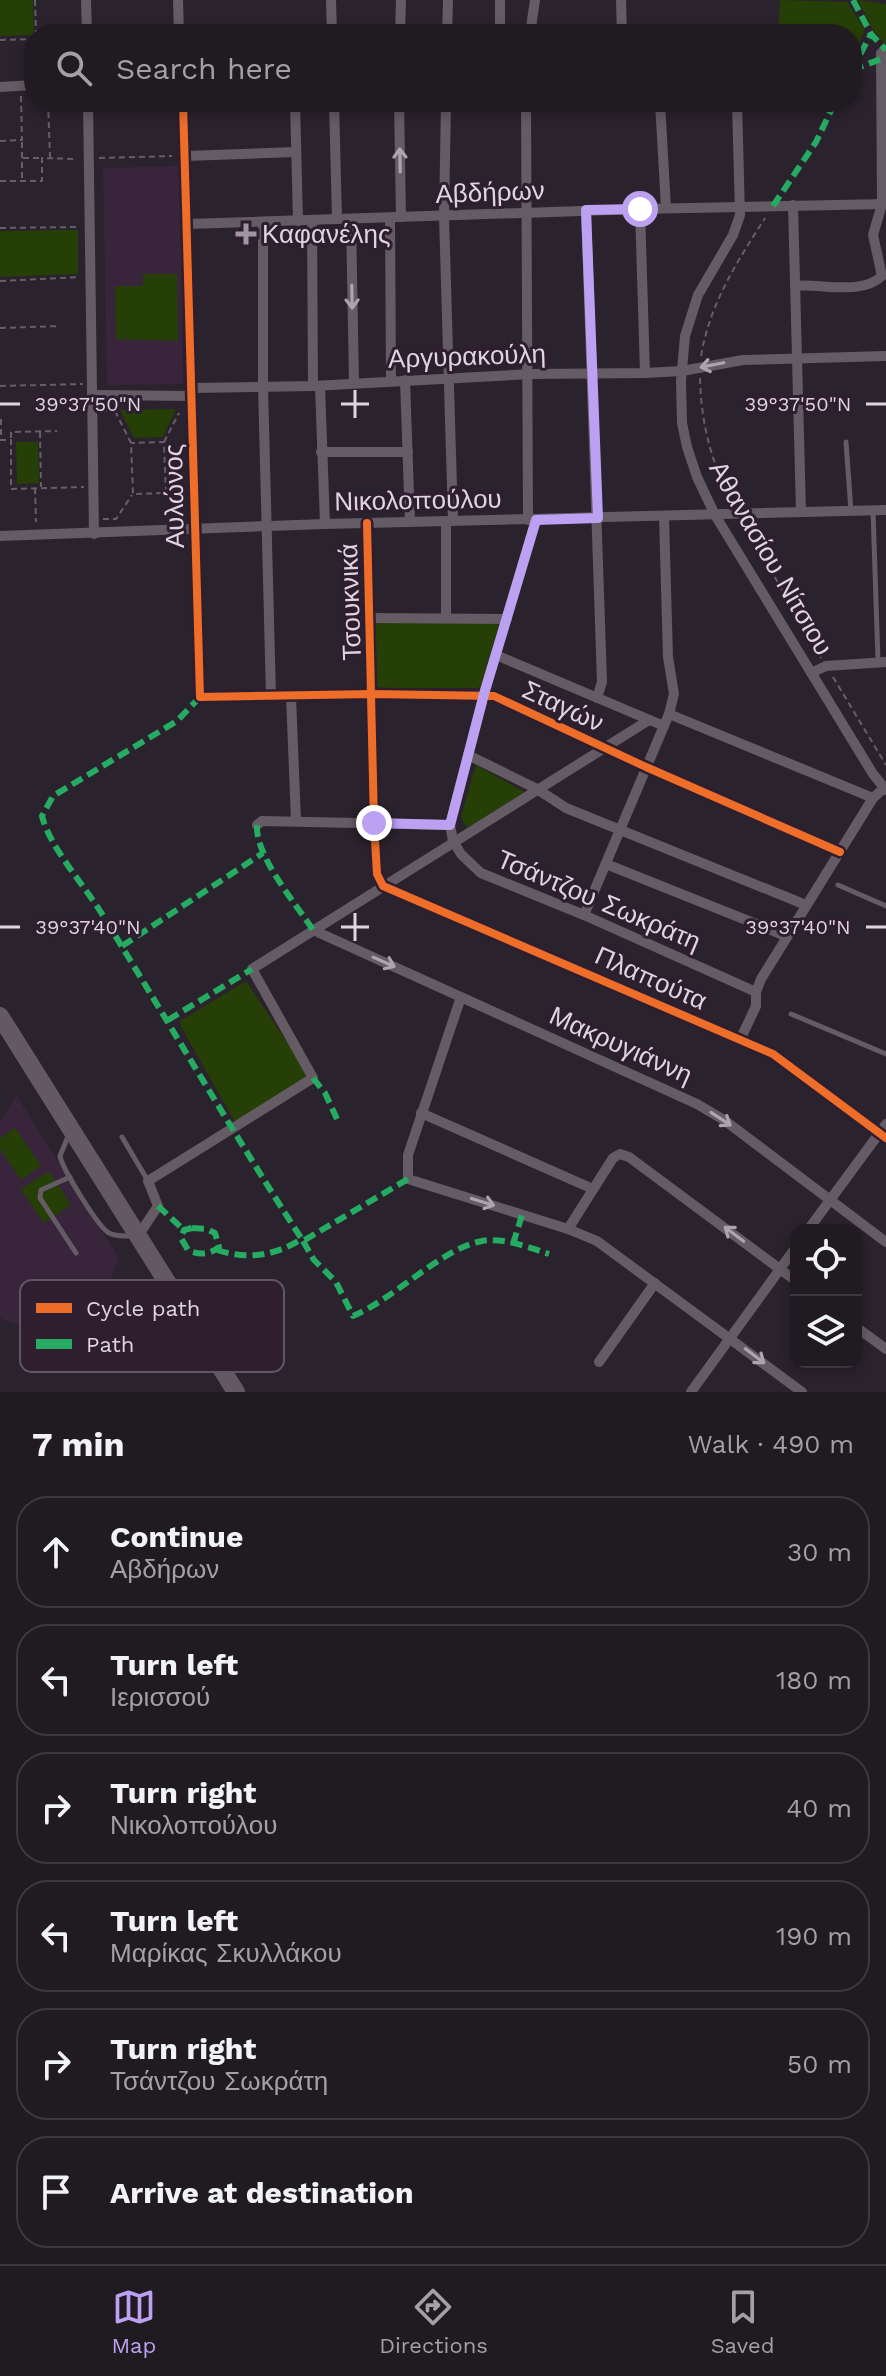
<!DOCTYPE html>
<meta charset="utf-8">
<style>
body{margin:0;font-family:"Work Sans",sans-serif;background:#2d272e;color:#f1f3f6}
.controls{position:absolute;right:24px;bottom:24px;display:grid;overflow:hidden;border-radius:16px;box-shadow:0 4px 12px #0003}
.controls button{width:72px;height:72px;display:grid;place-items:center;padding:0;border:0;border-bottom:2px solid #3d383f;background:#201a21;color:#f1f3f6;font:40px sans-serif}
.stop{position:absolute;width:24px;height:24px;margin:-18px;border:6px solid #bca0f2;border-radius:50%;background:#fff}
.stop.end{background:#bca0f2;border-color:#fff;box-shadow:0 2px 8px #0008}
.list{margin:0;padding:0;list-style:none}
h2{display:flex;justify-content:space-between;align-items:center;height:104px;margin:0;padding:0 32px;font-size:34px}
h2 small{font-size:26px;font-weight:400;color:#a2a1a5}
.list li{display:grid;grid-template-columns:52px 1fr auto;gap:24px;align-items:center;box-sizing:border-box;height:112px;margin:0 16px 16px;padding:0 16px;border:2px solid #3d383f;border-radius:32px}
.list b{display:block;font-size:30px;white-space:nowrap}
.list p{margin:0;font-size:26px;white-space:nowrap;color:#a2a1a5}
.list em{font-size:26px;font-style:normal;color:#a2a1a5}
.icon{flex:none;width:44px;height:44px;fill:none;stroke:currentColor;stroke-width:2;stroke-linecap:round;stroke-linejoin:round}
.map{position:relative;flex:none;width:886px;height:1392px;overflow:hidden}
.search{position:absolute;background:#201a21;box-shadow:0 4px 12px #0003;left:24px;right:24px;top:24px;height:88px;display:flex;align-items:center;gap:20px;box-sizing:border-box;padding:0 28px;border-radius:32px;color:#a2a1a5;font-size:30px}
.sheet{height:872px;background:#201a21}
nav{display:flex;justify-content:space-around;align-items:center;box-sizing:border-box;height:112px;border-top:2px solid #3d383f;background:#201a21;font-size:22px;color:#a2a1a5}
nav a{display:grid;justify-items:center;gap:4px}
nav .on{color:#bca0f2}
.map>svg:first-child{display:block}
.built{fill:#38253b}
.green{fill:#253f06}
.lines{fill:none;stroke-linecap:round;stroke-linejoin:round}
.path{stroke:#665e68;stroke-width:2;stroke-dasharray:6 4;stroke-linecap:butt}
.lane{stroke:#645b65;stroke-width:5}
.street{stroke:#645b65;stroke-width:10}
.highway{stroke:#635864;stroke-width:18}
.quiet{stroke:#26ab63;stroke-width:6;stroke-dasharray:12 6;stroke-linecap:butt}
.cycleway-casing{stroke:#2e1e30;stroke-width:13}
.cycleway{stroke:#ee6e29;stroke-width:8}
.oneway{stroke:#aea4af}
.route{stroke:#bca0f2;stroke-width:10}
.ticks{fill:none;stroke:#dfd5e1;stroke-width:3}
.poi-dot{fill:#a096a2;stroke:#2e1e30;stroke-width:3}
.labels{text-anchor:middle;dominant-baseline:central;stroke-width:6;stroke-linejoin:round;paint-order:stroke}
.street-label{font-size:26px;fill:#dfd5e1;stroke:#2e1e30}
.poi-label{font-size:26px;fill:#dfd5e1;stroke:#2e1e30;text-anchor:start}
.key{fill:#2e1e30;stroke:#635565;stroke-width:2}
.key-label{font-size:22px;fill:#dfd5e1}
.ticks-label{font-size:20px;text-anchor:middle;fill:#dfd5e1;stroke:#2e1e30;stroke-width:6;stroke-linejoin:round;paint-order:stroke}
</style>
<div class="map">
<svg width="886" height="1392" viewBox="0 0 886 1392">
<rect width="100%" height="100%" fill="#2a222c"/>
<g class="built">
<path d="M180,166l3,218 -76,1 -4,-217z"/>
<path d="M16,1095l103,163 -36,92 -83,-32v-196z"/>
</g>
<g class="green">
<path d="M0,0h33l1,35 -34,1z"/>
<path d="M780,0l67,2 18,28 -13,28v-24h-74z"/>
<path d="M858,0l28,4v41l-13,-15z"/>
<path d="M78,230v44l-78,3v-46z"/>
<path d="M143,274h34l1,67 -62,-2 -1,-53h28z"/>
<path d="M176,409l-13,28 -29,1 -14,-28z"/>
<path d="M16,442h22l1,41 -22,1z"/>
<path d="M375,622h120l4,3 -18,61 -4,2h-97l-4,-3z"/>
<path d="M476,765l49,27 -58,36 -6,-11z"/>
<path d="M246,981l57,85 3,13 -67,43 -5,-2 -53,-93 -1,-6z"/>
<path d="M15,1128l26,38 -20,14 -21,-31v-11z"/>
<path d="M49,1171l22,34 -27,18 -23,-34z"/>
</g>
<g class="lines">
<g class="path">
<path d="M35,0l1,34"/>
<path d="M0,40l34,-1"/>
<path d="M48,102l2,55"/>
<path d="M0,141l22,-1 -1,-44"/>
<path d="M22,142v37"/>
<path d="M23,158h18"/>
<path d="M99,158l73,-2"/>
<path d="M0,181h42v-23l35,1"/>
<path d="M0,228l79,-1"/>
<path d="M0,281l79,-4"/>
<path d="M0,328l60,-2"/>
<path d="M701,356c9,-53 36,-94 64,-138"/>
<path d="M700,378c1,44 11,85 32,124"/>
<path d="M0,386l83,-2"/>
<path d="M105,411h10l16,32 2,51 33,-1 -2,-51 -33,1"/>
<path d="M1,419v20"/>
<path d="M40,432l1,55"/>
<path d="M11,438v-6l46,-1"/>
<path d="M0,440h11v49l73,-2"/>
<path d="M164,442l15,-29"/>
<path d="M35,488l1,34"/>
<path d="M166,493l19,25"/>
<path d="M103,519h13l16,-24"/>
<path d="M745,525l76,133"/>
<path d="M833,677l53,88"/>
</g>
<g class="lane">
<path d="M846,442l5,69"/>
<path d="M873,511l5,150"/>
<path d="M838,885l48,21"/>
<path d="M791,1014l95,40"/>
<path d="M69,1134l-9,22c2,12 38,71 49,77 7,4 17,3 25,3"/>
<path d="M122,1137l26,44"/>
<path d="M70,1177l-29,13 -1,8 36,55"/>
</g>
<g class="street">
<path d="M86,0l1,34"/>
<path d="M178,0l1,34"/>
<path d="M331,0l1,34"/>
<path d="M621,0l1,34"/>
<path d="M400,34l1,-34"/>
<path d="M447,34l1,-34"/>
<path d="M500,34v-34"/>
<path d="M530,34l5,-34"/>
<path d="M0,87l34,-2"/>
<path d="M88,102l6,432"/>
<path d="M183,102l17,595 172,-3 122,2 152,71 194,85"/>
<path d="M295,102l3,119"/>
<path d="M334,102l3,117"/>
<path d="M399,102l2,115"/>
<path d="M446,102l-2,114 9,305"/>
<path d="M526,102l2,418"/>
<path d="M660,102l6,106"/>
<path d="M737,102l3,113 -7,20 -35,60 -13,41 -4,45 1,42 5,24 10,30 18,38 158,259 13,16"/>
<path d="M186,156l110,-4"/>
<path d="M793,205l8,307"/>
<path d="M640,209l5,164"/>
<path d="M586,210l16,472 -5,16"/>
<path d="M390,218l1,163"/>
<path d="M351,219l3,163"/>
<path d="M312,220l1,166"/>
<path d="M263,222v164l8,310"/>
<path d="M188,224l452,-15 246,-5"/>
<path d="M795,286c26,-3 66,10 87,-10l-9,-41 9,-31 -1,-151 5,-3"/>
<path d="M405,380l5,142"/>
<path d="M320,386l5,138"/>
<path d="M193,388l120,-2 219,-12 113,-1 37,-2 61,-11 143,-4"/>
<path d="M92,395l100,1"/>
<path d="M321,452h87"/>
<path d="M367,523l7,300 3,51 6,12 390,168 113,84"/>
<path d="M0,536l325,-12 561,-14"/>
<path d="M370,618l137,1"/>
<path d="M446,618v-97"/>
<path d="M496,655l168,71"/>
<path d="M811,673l15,-7 60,-4"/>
<path d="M291,696l5,125"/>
<path d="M669,714l204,84"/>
<path d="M468,755l69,34 29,19 240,97"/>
<path d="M257,825l5,-4 188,4 3,16 8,13 20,19 103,42 172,77"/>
<path d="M450,825l34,-131 52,-174"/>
<path d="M606,864l180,72"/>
<path d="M584,915l85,-201 5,-20 -6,-37 -4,-141"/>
<path d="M313,930l384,174 27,16 162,122"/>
<path d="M461,997l-53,158v24l160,50 29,12 205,151"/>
<path d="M740,1040l16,-34v-14l5,-13 112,-181 11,-10"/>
<path d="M421,1113l172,76"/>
<path d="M568,1229l45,-71 7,-4 9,3 167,124"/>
<path d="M808,1230l78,-106"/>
<path d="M138,1236l20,-30 -10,-25 165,-103 -61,-109 397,-249"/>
<path d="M856,1327l30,22"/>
<path d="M599,1362l56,-79"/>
<path d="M691,1392l105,-145"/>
</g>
<path class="highway" d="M0,1016l236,376"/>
<g class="quiet">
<path d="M853,0l18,34 15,16"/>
<path d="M852,70l19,-36"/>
<path d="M852,70l29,-11"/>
<path d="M773,206l43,-64 19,-40"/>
<path d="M200,697l-23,24 -124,75 -11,20c7,30 42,69 60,98 67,109 131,219 201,327l105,-62"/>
<path d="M257,825c-2,31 39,79 56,105"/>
<path d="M122,946l141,-93"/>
<path d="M168,1020l84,-51"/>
<path d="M313,1078l12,15 12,26"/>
<path d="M158,1206l26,24"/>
<path d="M192,1228l14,1 9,4 4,14c-9,8 -21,8 -31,3l-7,-12 3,-8z"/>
<path d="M303,1241l11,19 22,22 17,34c41,-17 89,-68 129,-75 21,-4 48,7 67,13"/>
<path d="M513,1244l9,-29"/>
<path d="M217,1250c31,10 57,6 85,-11"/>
</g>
<defs>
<g id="cycleway">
<path d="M183,102l17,595 172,-3 122,2 152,71 194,85"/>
<path d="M367,523l7,300 3,51 6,12 390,168 113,84"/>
</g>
</defs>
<use href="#cycleway" class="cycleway-casing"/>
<use href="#cycleway" class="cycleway"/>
</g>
<defs><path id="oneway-shaft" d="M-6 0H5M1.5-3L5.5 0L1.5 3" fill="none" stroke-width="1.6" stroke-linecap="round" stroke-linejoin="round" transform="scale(2)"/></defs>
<g class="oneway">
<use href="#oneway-shaft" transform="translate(400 160) rotate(-91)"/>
<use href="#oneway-shaft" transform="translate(352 297) rotate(89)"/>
<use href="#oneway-shaft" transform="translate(712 365) rotate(169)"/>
<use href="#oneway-shaft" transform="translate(384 962) rotate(24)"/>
<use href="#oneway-shaft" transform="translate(721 1119) rotate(33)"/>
<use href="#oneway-shaft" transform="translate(483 1202) rotate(17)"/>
<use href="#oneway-shaft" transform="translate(734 1234) rotate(-143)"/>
<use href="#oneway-shaft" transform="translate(755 1356) rotate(37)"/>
</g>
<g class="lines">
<path class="route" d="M374,823l76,2 34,-131 52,-174 62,-2 -12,-308 54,-1"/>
</g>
<path class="ticks" d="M355,390v28M0,404h20M341,404h28M866,404h20M355,913v28M0,927h20M341,927h28M866,927h20"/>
<path class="poi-dot" d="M242 222h8v8h8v8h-8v8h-8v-8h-8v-8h8z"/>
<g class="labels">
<g class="street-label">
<text transform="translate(490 192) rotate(-2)">Αβδήρων</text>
<text transform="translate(467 356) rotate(-2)">Αργυρακούλη</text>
<text transform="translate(174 496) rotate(-91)">Αυλώνος</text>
<text transform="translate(418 500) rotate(-1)">Νικολοπούλου</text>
<text transform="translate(771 558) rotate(60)">Αθανασίου Νίτσιου</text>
<text transform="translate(350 602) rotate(-92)">Τσουκνικά</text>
<text transform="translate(563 706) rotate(25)">Σταγών</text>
<text transform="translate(599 900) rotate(23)">Τσάντζου Σωκράτη</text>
<text transform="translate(651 978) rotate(24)">Πλαπούτα</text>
<text transform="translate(621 1045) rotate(24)">Μακρυγιάννη</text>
</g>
<g class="poi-label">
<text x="262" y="234">Καφανέλης</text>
</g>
</g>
<rect x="20" y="1280" width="264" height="92" rx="12" class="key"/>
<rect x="36" y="1303" width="36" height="10" fill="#ee6e29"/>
<rect x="36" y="1339" width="36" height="10" fill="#26ab63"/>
<g class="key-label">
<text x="86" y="1316">Cycle path</text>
<text x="86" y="1352">Path</text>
</g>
<g class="ticks-label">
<text x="88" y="411">39°37'50"N</text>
<text x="798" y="411">39°37'50"N</text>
<text x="88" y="934">39°37'40"N</text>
<text x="798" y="934">39°37'40"N</text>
</g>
</svg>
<div class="controls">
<button><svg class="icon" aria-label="locate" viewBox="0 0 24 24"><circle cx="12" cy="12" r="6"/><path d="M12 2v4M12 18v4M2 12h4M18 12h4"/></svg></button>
<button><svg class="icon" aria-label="layers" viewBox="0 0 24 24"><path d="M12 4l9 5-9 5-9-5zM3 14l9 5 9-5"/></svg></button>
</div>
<div class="stop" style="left:640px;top:209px"></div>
<div class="stop end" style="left:374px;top:823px"></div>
<div class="search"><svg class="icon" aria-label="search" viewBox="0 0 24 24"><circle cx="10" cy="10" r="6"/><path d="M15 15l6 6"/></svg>Search here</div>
</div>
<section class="sheet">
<h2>7 min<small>Walk · 490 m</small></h2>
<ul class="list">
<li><svg class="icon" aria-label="ahead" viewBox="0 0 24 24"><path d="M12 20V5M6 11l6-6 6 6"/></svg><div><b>Continue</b><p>Αβδήρων</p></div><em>30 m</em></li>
<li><svg class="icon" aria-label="left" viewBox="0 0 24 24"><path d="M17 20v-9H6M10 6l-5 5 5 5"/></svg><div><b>Turn left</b><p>Ιερισσού</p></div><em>180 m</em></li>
<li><svg class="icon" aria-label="right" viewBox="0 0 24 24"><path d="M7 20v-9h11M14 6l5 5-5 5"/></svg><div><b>Turn right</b><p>Νικολοπούλου</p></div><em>40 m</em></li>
<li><svg class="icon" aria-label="left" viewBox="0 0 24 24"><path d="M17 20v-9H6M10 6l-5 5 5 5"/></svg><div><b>Turn left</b><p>Μαρίκας Σκυλλάκου</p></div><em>190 m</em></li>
<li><svg class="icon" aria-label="right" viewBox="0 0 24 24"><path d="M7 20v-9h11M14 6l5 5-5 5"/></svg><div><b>Turn right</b><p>Τσάντζου Σωκράτη</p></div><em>50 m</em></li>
<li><svg class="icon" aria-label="arrive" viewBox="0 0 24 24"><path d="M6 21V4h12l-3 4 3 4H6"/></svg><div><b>Arrive at destination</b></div></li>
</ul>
</section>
<nav>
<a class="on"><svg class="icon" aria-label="map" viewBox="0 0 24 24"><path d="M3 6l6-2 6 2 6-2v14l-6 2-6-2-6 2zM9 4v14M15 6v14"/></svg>Map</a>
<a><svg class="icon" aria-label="directions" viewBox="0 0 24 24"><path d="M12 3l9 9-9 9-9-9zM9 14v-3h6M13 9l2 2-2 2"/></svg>Directions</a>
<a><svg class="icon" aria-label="saved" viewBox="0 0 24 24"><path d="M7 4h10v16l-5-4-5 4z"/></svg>Saved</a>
</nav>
